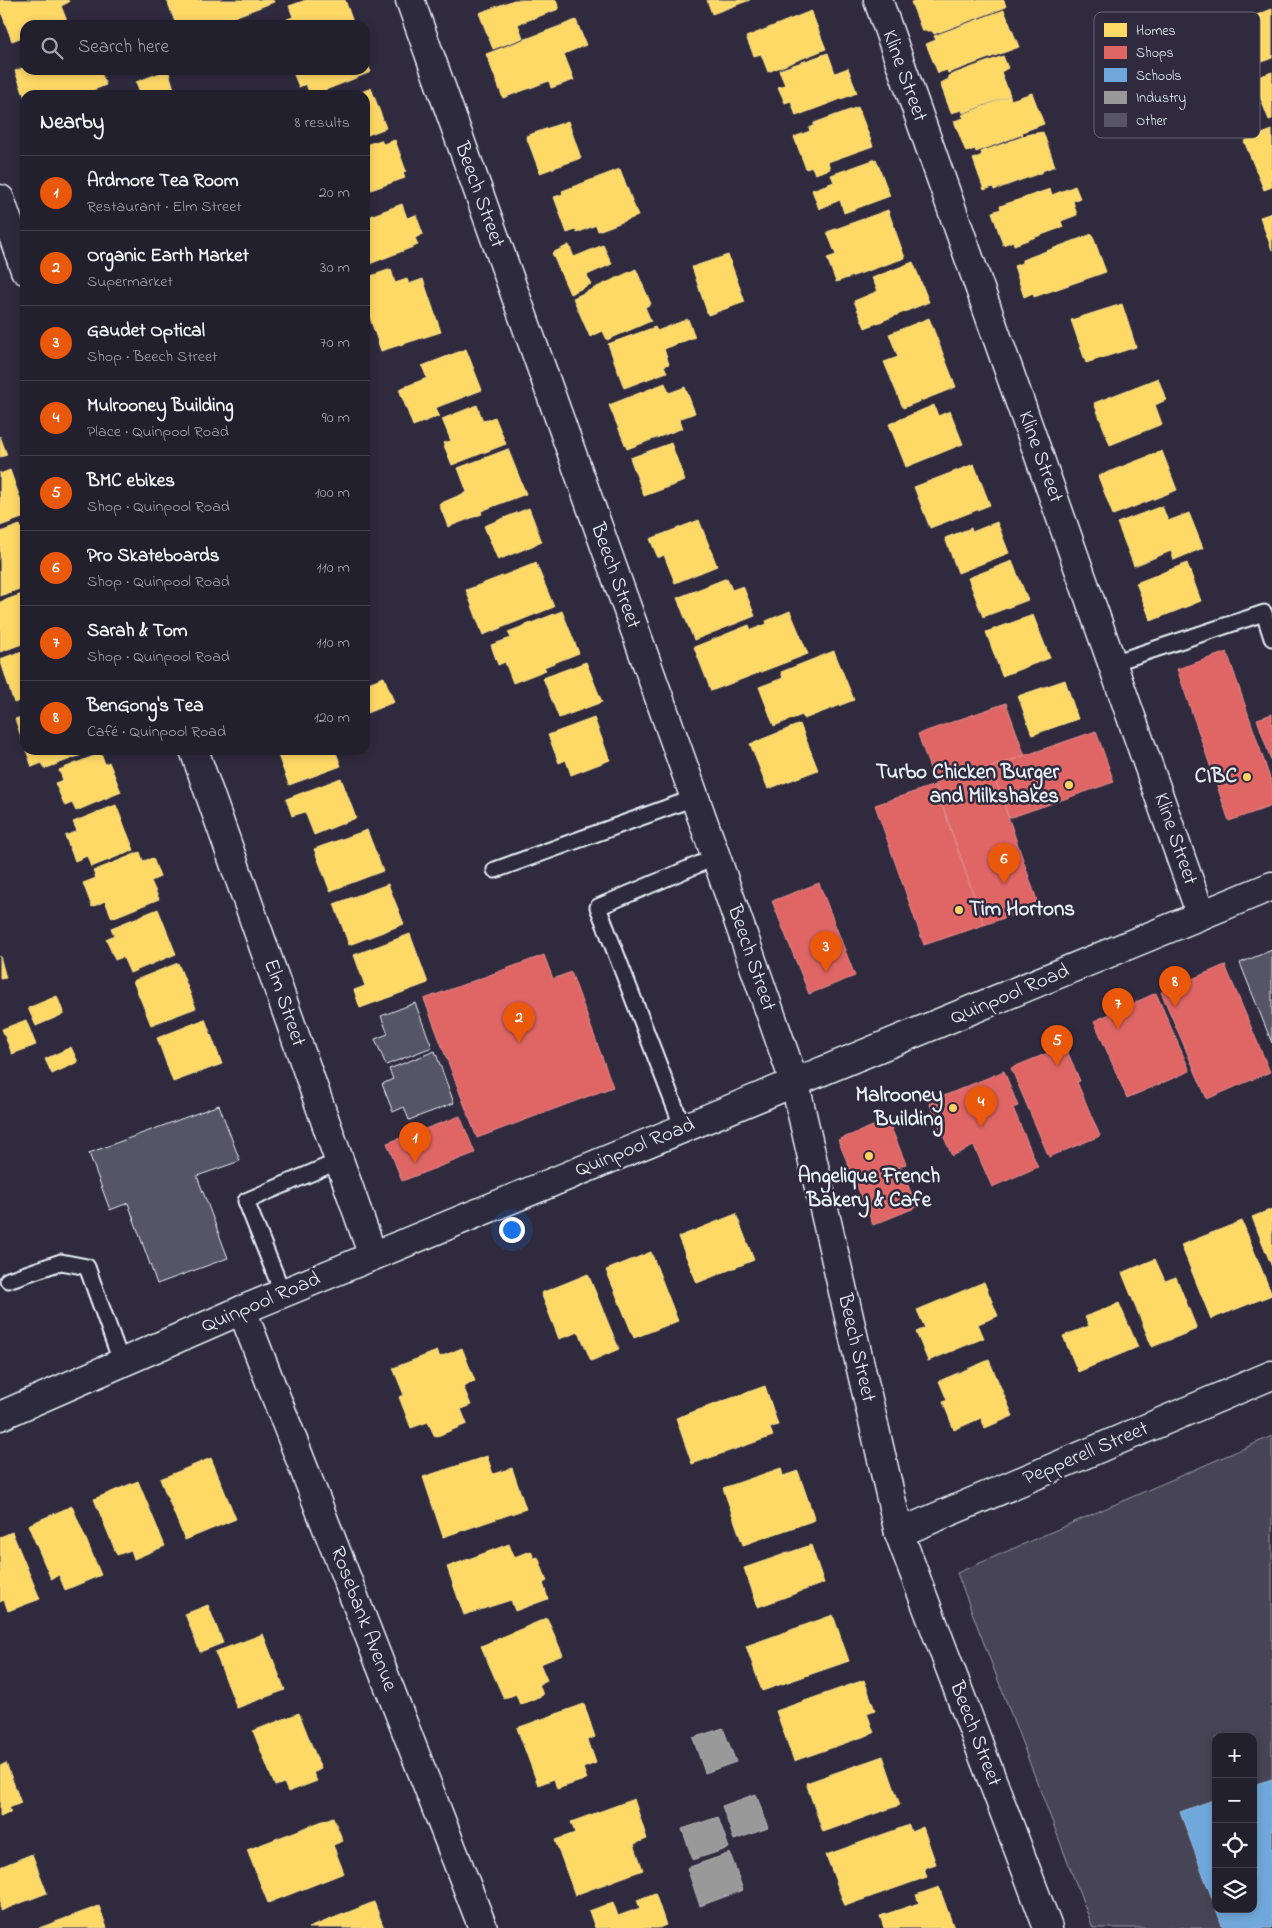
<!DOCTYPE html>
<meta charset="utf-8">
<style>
body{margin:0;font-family:"Indie Flower",sans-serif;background:#2f2d3a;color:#f1f3f6}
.controls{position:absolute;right:15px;bottom:15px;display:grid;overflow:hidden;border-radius:10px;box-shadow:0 2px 8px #0003}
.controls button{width:45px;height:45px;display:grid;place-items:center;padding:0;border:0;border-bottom:1px solid #403e4a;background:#23202e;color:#f1f3f6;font:25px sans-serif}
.you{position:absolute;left:511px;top:1229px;width:18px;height:18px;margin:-12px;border:4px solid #fff;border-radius:50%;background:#1a73e8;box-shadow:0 0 0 8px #1a73e833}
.badge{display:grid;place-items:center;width:32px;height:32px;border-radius:50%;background:#ea580c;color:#fff;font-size:16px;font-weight:700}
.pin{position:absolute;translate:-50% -41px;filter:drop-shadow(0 1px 2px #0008)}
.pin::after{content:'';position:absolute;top:26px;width:18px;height:15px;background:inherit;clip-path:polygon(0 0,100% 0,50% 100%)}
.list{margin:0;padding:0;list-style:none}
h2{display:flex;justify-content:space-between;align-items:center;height:65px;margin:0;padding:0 20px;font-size:21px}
h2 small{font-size:16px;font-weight:400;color:#a3a3aa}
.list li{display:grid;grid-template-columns:32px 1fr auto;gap:15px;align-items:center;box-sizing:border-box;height:75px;padding:0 20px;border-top:1px solid #403e4a}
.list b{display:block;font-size:19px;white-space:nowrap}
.list p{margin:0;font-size:16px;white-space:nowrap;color:#a3a3aa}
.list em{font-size:16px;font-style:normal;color:#a3a3aa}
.icon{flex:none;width:28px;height:28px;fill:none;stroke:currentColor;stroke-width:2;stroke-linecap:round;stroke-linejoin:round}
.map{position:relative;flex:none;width:1272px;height:1928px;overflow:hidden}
.search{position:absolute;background:#23202e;box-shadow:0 2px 8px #0003;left:20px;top:20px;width:350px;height:55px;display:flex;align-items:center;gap:12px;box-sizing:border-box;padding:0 18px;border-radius:15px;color:#a3a3aa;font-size:19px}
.panel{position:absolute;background:#23202e;box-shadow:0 2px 8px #0003;left:20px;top:90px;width:350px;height:665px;border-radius:15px}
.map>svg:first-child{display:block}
.green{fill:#464455;stroke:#979aa6;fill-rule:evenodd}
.homes{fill:#ffd966;stroke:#f8e092}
.shops{fill:#e06666;stroke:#e29092}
.schools{fill:#6fa8dc;stroke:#93bee4}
.industry{fill:#999;stroke:#b1b3b6}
.building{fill:#575565;stroke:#e8f1f8}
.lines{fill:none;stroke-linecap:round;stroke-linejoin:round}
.service-casing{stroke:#e8f1f8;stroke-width:19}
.minor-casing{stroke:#e8f1f8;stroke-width:31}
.primary-casing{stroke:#e8f1f8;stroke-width:31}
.service{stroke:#2f2a3d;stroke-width:15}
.minor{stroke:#2f2a3d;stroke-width:28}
.primary{stroke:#2f2a3d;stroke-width:28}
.poi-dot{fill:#ffd166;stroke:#2f2a3d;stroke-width:2}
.labels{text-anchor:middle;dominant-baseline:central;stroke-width:5;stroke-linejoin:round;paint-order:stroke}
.street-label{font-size:21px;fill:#e8f1f8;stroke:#2f2a3d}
.poi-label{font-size:21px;font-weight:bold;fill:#e8f1f8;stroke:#2f2a3d;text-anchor:end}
.key{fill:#2f2a3d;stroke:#666675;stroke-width:1}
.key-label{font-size:14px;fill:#e8f1f8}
</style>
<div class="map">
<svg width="1272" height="1928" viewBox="0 0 1272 1928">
<rect width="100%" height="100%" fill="#2f2a3d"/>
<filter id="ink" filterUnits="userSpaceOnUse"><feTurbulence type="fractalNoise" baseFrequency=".02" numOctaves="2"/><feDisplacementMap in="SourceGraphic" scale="10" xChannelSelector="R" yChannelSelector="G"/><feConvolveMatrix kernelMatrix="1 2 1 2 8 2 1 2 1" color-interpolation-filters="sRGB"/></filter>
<g filter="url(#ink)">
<path class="green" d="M1272,1436v492h-179l-136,-355zM1216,1737h37v172h-37z"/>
<g class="homes">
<path d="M0,0h68l1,2 -8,4 6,15 -12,4h-30v11l-13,5 -12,-32z"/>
<path d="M167,0h106l1,2 -48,18 2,5h-27l-1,-3 -9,3h-15z"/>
<path d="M306,0h39l8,22 -9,3h-55l-2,-6 6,-2 -4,-11z"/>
<path d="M514,0h42l3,9 -41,15 5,14 -30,11 -14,-36z"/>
<path d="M707,0h43l-38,14z"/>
<path d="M917,0h87l2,7 -72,27 -2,-3h-10l-11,-29z"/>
<path d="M1272,9v49l-20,8 -16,-43z"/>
<path d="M1004,10l15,37 -71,26 -1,-3 -9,3 -12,-29 10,-4 -2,-4z"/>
<path d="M811,11l15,38 -58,23 -7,-18 -7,2 -8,-19z"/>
<path d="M576,20l10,25 -22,9 10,26 -23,8 -2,-7 -46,17 -17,-44z"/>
<path d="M828,53l7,20 13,-5 9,25 -61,23 -5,-15 -6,2 -7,-16 7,-2 -6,-15z"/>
<path d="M1003,56l5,12 -7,4 9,23 -47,18 -1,-3 -11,3 -11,-30 9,-4 -1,-3z"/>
<path d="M365,58l6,14 -58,23h-3l-4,-11 -7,3 -7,-17h73z"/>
<path d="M25,67v3h75l6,15 -25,10h-56v3l-10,-27z"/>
<path d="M168,70l8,25h-35l-5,-13z"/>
<path d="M1272,72v47l-3,1 -16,-41z"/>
<path d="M371,88l15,40 -21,8v-41h-11z"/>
<path d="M1032,93l12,31 -22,8 1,2 -47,18 -1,-3 -9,3 -12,-31 10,-3 -2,-3 48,-19 1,4z"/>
<path d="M858,107l15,39 -45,16 2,7 -15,5 -3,-7 -6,2 -12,-32 16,-6 -1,-3 5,-2v-3z"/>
<path d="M568,121l13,37 -41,15 -14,-37z"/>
<path d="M1272,130v57l-8,3 -20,-49z"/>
<path d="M1043,132l12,34 -13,5 1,1 -49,18 -1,-3 -9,3 -11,-31 9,-4 -1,-3 49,-18z"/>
<path d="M381,140l2,4 12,-4 11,31 -3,1 2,6 -40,14v-47z"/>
<path d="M876,159l14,37 -46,17 -4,-13 -21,9 -7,-19 22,-8 -3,-7z"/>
<path d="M620,169l18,47 -40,15 -2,-6 -19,8 -1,-3 -9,3 -13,-36 9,-3 -1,-3z"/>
<path d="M1075,186l5,12 -7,3 4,14 -16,6 2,6 -49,18 -1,-4 -10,4 -11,-33 9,-3 -1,-3 50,-17 2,6z"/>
<path d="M402,204l5,14 9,-3 7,19 -8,4 3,7 -51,20 -2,-6v-41z"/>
<path d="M888,210l17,48 -69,24 -9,-24 9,-3 -9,-23z"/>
<path d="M1272,213v37l-12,-33z"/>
<path d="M1092,234l14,38 -72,25 -1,-4 -9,4 -10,-31 8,-3v-3z"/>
<path d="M569,245l5,12 29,-12 9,19 -25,11 4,9 -21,10 -18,-41z"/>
<path d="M728,255l17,47 -37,13 -16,-48z"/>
<path d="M913,262l16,40 -64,26 -11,-27 24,-10 -6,-13z"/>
<path d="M391,269l4,14 12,-4 2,5 14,-5 18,53 -60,19 -14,-42 -2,1v-32z"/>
<path d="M636,269l15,35 -6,3 6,14 -44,19 -4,-9 -13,6 -17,-39z"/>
<path d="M1122,304l14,43 -50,16 -15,-43z"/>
<path d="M929,318l27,69 -53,21 -19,-46 14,-5 -9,-23z"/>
<path d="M688,319l7,18 -31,12 5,15 -5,2 3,6 -43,16 -16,-44 47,-17 2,4z"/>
<path d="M466,349l16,41 -47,18 4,8 -26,10 -14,-37 28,-11 -5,-12z"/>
<path d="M1158,378l8,22 -11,5 7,19 -52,21 -16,-42z"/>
<path d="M665,383l4,10 16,-6 10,26 -16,6 4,9 -56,21 -18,-44z"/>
<path d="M477,405l6,16 12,-4 11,27 -54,21 -9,-22 8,-2 -9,-22z"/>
<path d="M934,405l4,11 12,-5 13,33 -57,23 -17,-43z"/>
<path d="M0,436l7,19 -7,2z"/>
<path d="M671,443l14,38 -41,15 -14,-38z"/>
<path d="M508,449l18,45 -45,17 1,3 -34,13 -9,-23 28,-12 -9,-24z"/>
<path d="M1162,451l15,39 -64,25 -15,-39z"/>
<path d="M974,464l16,41 -60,23 -16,-41z"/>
<path d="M10,470l15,42v5l-25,9v-54v2z"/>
<path d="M1162,506l6,15 21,-8 14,35 -29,12 -3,-9 -37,15 -17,-43z"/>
<path d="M529,508l13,34 -44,18 -14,-34z"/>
<path d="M699,520l18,46 -42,17 -11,-28 -6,3 -8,-19z"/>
<path d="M997,522l12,31 -51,20 -13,-35 26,-10 1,4z"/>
<path d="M20,525l5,11v51l-25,9v-64z"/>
<path d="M1012,561l16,39 -45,17 -15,-39z"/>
<path d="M536,563l18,44 -71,28 -17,-45z"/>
<path d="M1187,563l14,38 -50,20 -15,-38z"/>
<path d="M727,578l5,12 11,-4 12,30 -61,24 -17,-42z"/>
<path d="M25,593v50l-25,9v-50z"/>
<path d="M562,611l17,42 -35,14 2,3 -33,13 -8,-21 -7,3 -7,-20 20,-7 -3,-6z"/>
<path d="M790,611l18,43 -97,37 -17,-44 55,-22 2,5 16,-6 -1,-3z"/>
<path d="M1033,615l17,43 -48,18 -16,-44z"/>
<path d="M25,650v49l-11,4 -14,-44z"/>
<path d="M834,651l20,49 -50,19 -2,-4 -28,11 -15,-39 24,-9 -2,-6z"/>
<path d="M586,662l16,40 -43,16 -16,-40z"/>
<path d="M384,677l10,25 -27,11 -2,-29z"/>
<path d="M1065,680l13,39 -46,16 -14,-39z"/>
<path d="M25,708v40l-10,-29 10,-3 -3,-7z"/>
<path d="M594,718l16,42 -39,15 -5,-15 -7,3 -11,-28z"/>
<path d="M800,724l18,46 -50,19 -18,-45z"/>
<path d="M26,750h66v1l-48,18 -2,-6 -10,4z"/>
<path d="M276,750h59l6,16 -52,19z"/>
<path d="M101,753l4,11 4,-2 12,30 -45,19 -4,-8 -7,3 -10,-23 8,-3 -4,-10z"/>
<path d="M341,778l15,40 -42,17 -9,-23 -13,4 -6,-17z"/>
<path d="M116,805l18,45 -43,17 -4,-11 -12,5 -10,-25 12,-5 -4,-9z"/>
<path d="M367,830l16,41 -53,20 -16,-42z"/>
<path d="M140,852l3,9 10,-3 7,19 -9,4 8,18 -47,19 -7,-17 -13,6 -9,-24 13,-5 -3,-7z"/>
<path d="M388,884l16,40 -55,21 -15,-41z"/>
<path d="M158,909l18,45 -46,19 -7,-16 -8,3 -9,-21 8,-4 -3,-7z"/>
<path d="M410,934l18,49 -68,25 -6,-18 11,-4 -11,-31z"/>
<path d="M0,956l6,22 -6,1z"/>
<path d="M178,963l18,45 -45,17 -18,-44z"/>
<path d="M57,996l7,18 -28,12 -8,-18z"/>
<path d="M205,1019l17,45 -49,18 -16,-44z"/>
<path d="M26,1020l10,25 -24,9 -10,-25z"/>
<path d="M71,1047l7,15 -26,12 -7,-15z"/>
<path d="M1272,1209v58l-20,-50z"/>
<path d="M736,1214l18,46 -57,23 -19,-46z"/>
<path d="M1242,1221l30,74 -61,24 -30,-74z"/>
<path d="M651,1252l27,69 -44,17 -28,-68z"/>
<path d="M1155,1259l10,22 11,-4 21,52 -45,18 -30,-74z"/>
<path d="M588,1274l31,75 -28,12 -12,-29 -20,7 -18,-46z"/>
<path d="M984,1282l14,34 -20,8 6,14 -56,23 -12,-29 9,-4 -8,-18z"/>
<path d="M1119,1303l19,44 -60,25 -15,-36 26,-10 -4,-9z"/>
<path d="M462,1348l13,33 -12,5 8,19 -10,4 6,15 -32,13 -7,-15 -17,6 -12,-31 5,-2 -11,-27 44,-17 3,6z"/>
<path d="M989,1360l24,56 -28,12 -4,-10 -27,12 -11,-28 4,-2 -8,-19z"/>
<path d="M765,1386l13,39 -8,3 3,8 -81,28 -16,-46z"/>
<path d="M487,1456l6,18 19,-6 14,41 -83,28 -20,-60z"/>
<path d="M211,1458l25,61 -51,21 -25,-61z"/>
<path d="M781,1468l2,8 15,-5 17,49 -72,25 -20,-57z"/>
<path d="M138,1481l27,65 -31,13 -3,-9 -14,5 -23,-56z"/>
<path d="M72,1506l29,69 -36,15 -6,-15 -8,4 -23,-54z"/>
<path d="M12,1532l28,67 -32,12 -4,-11 -4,2v-65z"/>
<path d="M509,1544l5,13 17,-6 3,7 4,-1 9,24 -4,2 5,16 -33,12 -4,-11 -47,15 -17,-48z"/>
<path d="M811,1545l13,38 -66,24 -14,-39z"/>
<path d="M208,1605l15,38 -23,9 -15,-38z"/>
<path d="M833,1615l16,46 -87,30 -16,-45z"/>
<path d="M547,1618l16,37 -23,9 7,16 -8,4 4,11 -23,10 -4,-11 -12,5 -23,-53z"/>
<path d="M263,1634l22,56 -48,18 -22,-56z"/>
<path d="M864,1680l11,30 -8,3 7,20 -80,28 -18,-50z"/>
<path d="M584,1704l11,33 -7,3 8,23 -13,5 4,11 -30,10 -3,-10 -16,6 -21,-57z"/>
<path d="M299,1713l22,56 -8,4 4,8 -29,11 -4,-9 -9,3 -22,-55z"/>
<path d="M883,1756l17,49 -77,27 -17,-49z"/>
<path d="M6,1763l15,40 -12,5 2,4 -11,4v-50z"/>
<path d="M634,1799l13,40 -13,5 9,26 -68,25 -20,-55 20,-7 -4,-11z"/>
<path d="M333,1817l10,24 -10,4 11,28 -76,30 -21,-53z"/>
<path d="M909,1825l2,7 12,-5 13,37 -12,4 3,9 -82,29 -19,-51z"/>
<path d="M32,1854l15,39 -47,18v-44z"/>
<path d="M939,1887l15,41h-70l-4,-12 39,-13 -3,-8z"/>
<path d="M655,1893l11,32 -7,3h-64l-6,-17 24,-9 5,14 22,-8 -3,-8z"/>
<path d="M374,1902l10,26h-76z"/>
<path d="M99,1906l8,22h-68z"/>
</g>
<g class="shops">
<path d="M1227,652l45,132v22l-43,15 -52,-152z"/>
<path d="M1006,703l19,53 -34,11 48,139 -55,19 -66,-191z"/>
<path d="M1272,714v49l-15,-44z"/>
<path d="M1096,731l18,51 -105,36 -18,-51z"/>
<path d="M935,785l49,140 -60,20 -49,-140z"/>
<path d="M819,883l36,93 -46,18 -37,-93z"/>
<path d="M544,955l9,24 18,-7 42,115 -136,51 -53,-139z"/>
<path d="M1225,965l45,107 -63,27 -46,-107z"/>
<path d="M1156,993l34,78 -63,27 -33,-77z"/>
<path d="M1065,1046l15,35 -3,1 23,54 -51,21 -38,-89z"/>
<path d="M1004,1071l14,35 -5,2 25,59 -46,20 -18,-41 -22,10 -23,-54z"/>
<path d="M460,1116l15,37 -73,28 -15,-38z"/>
<path d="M888,1120l18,44 -6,2 17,41 -44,18 -35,-85z"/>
</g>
<path class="schools" d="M1272,1779v149h-49l-43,-116 36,-13v110h37v-124z"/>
<g class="industry">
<path d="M723,1728l13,34 -31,11 -12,-35z"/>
<path d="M756,1794l12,34 -34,12 -12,-34z"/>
<path d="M718,1817l11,31 -36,12 -11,-31z"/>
<path d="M730,1853l13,37 -43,16 -13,-38z"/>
</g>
<g class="building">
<path d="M1272,950v93l-32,-80z"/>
<path d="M415,1003l17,44 -46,18 -11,-26 13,-5 -7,-18z"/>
<path d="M435,1051l19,52 -45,17 -5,-13 -11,5 -11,-28 11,-5 -4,-10z"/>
<path d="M219,1105l21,56 -43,15 31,82 -71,26 -29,-81 -18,7 -21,-57z"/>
</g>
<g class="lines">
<defs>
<g id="service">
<path d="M1113,663l151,-50 8,25"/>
<path d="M495,870l199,-72"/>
<path d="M683,1128l-85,-221 118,-50"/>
<path d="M8,1280l53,-18 26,5 35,97"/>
<path d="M283,1294l-37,-93 93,-40"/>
</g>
<g id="minor">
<path d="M410,0l306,857 79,227 104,449 149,395"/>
<path d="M878,0l323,915"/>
<path d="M0,199l25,71"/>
<path d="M194,750l179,506"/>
<path d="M242,1310l241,618"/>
<path d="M899,1533l373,-158"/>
</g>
<path id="primary" d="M0,1416l242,-106 1030,-424"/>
</defs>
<use href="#service" class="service-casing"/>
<use href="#minor" class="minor-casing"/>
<use href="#primary" class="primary-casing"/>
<use href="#service" class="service"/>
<use href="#minor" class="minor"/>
<use href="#primary" class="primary"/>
</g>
</g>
<g class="poi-dot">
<circle cx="1247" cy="777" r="5"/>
<circle cx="1069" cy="785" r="5"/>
<circle cx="959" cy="910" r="5"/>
<circle cx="953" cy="1108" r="5"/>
<circle cx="869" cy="1156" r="5"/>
</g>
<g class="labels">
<g class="street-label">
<text transform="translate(904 76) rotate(70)">Kline Street</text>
<text transform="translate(479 195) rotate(70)">Beech Street</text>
<text transform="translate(1040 457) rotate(70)">Kline Street</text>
<text transform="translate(615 576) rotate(70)">Beech Street</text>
<text transform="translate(1175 839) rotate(71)">Kline Street</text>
<text transform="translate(751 958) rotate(71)">Beech Street</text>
<text transform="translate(1010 995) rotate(-23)">Quinpool Road</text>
<text transform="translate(284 1003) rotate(71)">Elm Street</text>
<text transform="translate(635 1148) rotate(-22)">Quinpool Road</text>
<text transform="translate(261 1303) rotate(-23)">Quinpool Road</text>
<text transform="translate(856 1348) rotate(77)">Beech Street</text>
<text transform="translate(1086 1454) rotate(-23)">Pepperell Street</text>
<text transform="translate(363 1619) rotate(69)">Rosebank Avenue</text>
<text transform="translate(975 1734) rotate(69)">Beech Street</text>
</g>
<g class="poi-label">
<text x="1059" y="773">Turbo Chicken Burger<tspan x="1059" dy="24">and Milkshakes</tspan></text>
<text x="1237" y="777">CIBC</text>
<text x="969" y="910" text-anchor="start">Tim Hortons</text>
<text x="943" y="1096">Malrooney<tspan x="943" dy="24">Building</tspan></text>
<text x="869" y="1177" text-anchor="middle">Angelique French<tspan x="869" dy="24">Bakery &amp; Cafe</tspan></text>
</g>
</g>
<rect x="1094" y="12" width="166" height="126" rx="8" class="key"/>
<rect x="1104" y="23" width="23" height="14" fill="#ffd966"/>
<rect x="1104" y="46" width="23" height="13" fill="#e06666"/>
<rect x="1104" y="68" width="23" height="14" fill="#6fa8dc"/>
<rect x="1104" y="91" width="23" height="13" fill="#999"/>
<rect x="1104" y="113" width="23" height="14" fill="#575565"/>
<g class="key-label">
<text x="1136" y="35">Homes</text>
<text x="1136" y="57">Shops</text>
<text x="1136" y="80">Schools</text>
<text x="1136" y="102">Industry</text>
<text x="1136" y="125">Other</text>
</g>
</svg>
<div class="controls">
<button>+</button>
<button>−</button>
<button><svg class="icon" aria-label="locate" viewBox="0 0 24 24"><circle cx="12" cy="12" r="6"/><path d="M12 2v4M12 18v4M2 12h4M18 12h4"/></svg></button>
<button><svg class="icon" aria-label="layers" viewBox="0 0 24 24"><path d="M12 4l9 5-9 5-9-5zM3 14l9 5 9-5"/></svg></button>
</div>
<div class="you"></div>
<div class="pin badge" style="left:415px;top:1163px">1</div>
<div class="pin badge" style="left:519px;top:1043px">2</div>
<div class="pin badge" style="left:826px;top:972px">3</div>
<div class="pin badge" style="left:981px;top:1127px">4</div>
<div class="pin badge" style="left:1057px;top:1066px">5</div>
<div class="pin badge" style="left:1004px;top:884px">6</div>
<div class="pin badge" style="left:1118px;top:1029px">7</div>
<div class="pin badge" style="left:1175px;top:1007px">8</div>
<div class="search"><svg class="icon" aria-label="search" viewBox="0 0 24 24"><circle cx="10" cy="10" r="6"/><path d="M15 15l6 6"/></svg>Search here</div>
<section class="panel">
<h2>Nearby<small>8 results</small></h2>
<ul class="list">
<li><span class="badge">1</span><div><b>Ardmore Tea Room</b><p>Restaurant · Elm Street</p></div><em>20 m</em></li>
<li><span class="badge">2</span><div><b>Organic Earth Market</b><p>Supermarket</p></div><em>30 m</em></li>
<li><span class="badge">3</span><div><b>Gaudet Optical</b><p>Shop · Beech Street</p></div><em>70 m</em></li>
<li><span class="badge">4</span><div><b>Mulrooney Building</b><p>Place · Quinpool Road</p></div><em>90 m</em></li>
<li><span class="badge">5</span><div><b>BMC ebikes</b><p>Shop · Quinpool Road</p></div><em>100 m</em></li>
<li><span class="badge">6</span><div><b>Pro Skateboards</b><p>Shop · Quinpool Road</p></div><em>110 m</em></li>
<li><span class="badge">7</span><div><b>Sarah &amp; Tom</b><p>Shop · Quinpool Road</p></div><em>110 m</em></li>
<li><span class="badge">8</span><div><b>BenGong's Tea</b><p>Café · Quinpool Road</p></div><em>120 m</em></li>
</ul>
</section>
</div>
